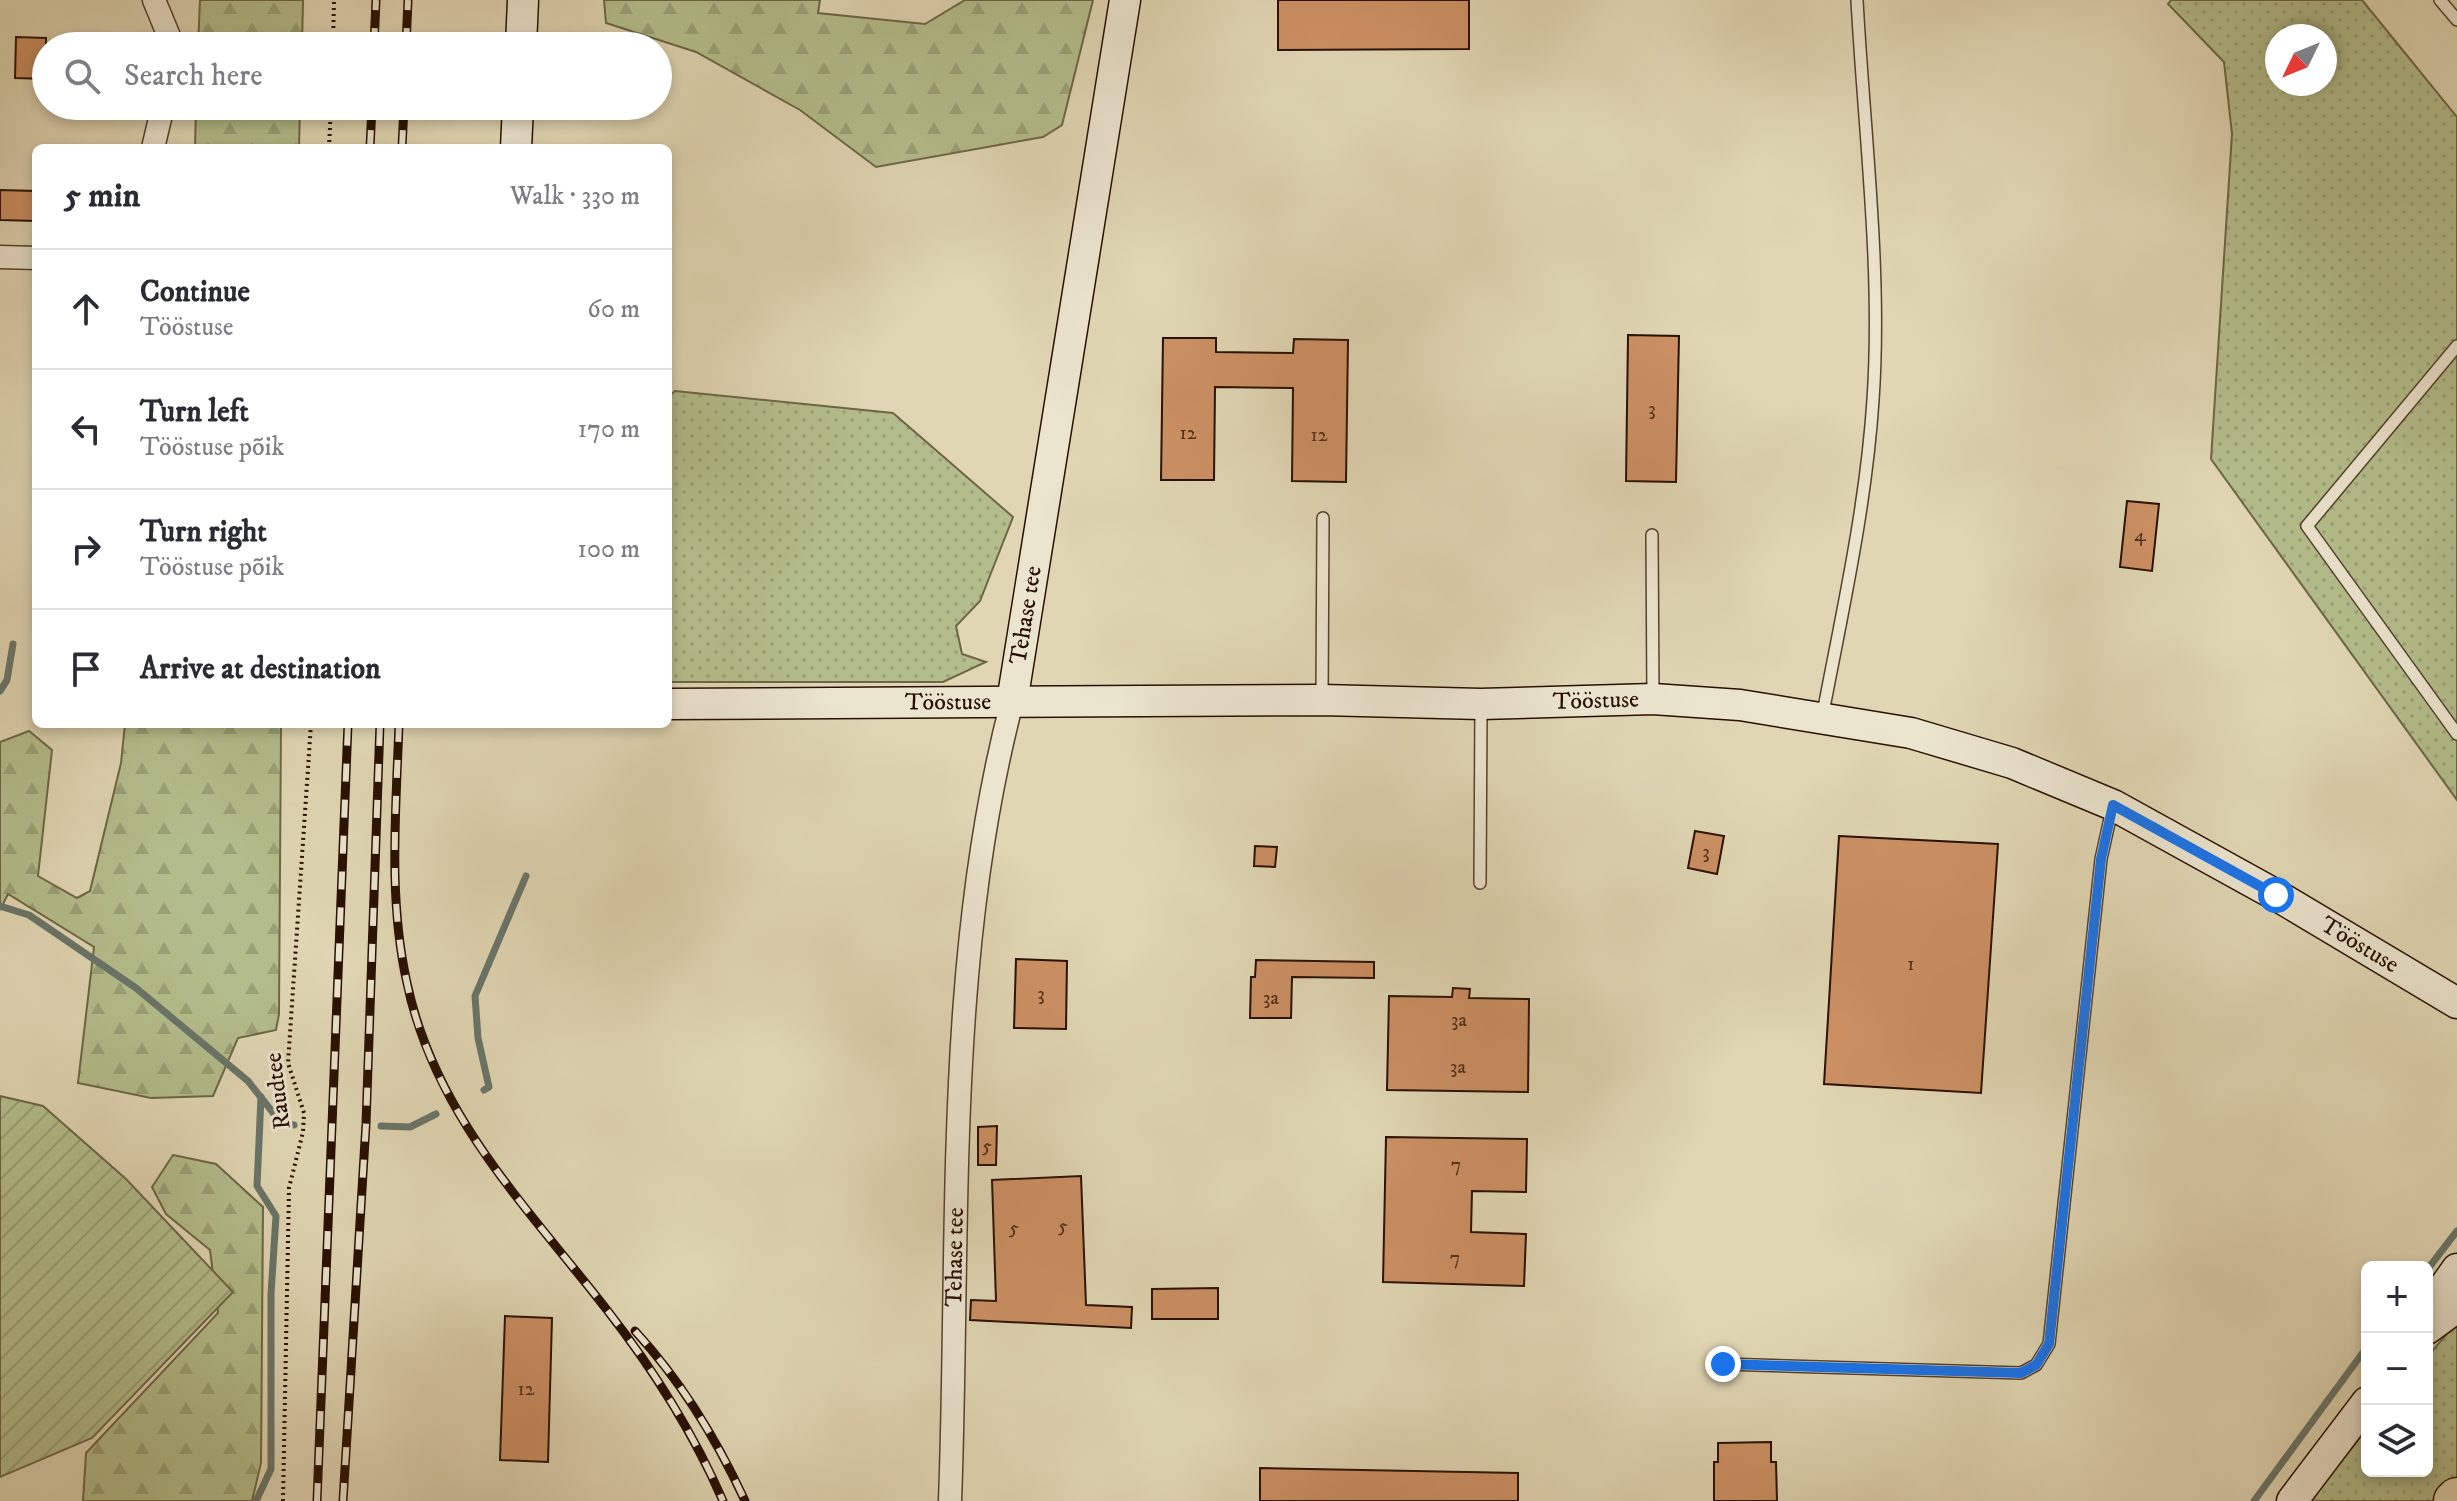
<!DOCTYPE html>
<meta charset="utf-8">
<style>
body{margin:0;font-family:"IM FELL DW Pica",serif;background:#f2f2f3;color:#2b2b33}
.controls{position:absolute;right:24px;bottom:24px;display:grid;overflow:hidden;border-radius:12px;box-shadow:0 4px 12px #0003}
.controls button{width:72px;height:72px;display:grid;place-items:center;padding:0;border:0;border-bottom:2px solid #e1e1e2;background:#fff;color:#2b2b33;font:40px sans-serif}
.compass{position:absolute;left:2265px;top:24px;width:72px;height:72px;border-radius:50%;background:#fff;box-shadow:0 4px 12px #0003;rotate:227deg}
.stop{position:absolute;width:24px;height:24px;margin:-18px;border:6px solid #1a73e8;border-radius:50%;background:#fff}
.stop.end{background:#1a73e8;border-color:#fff;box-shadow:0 2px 8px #0008}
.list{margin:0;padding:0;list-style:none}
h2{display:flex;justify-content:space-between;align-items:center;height:104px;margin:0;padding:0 32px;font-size:34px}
h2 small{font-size:26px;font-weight:400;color:#7c7c81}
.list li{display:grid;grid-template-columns:52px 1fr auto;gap:24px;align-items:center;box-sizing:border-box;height:120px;padding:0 32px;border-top:2px solid #e1e1e2}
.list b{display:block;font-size:30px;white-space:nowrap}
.list p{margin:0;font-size:26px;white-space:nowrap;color:#7c7c81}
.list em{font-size:26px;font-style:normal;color:#7c7c81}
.icon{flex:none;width:44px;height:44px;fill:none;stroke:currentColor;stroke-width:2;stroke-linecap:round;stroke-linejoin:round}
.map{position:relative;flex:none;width:2457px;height:1501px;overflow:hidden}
.search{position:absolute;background:#fff;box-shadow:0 4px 12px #0003;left:32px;top:32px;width:640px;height:88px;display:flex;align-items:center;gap:20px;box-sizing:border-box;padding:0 28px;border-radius:44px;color:#7c7c81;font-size:30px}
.panel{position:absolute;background:#fff;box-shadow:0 4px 12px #0003;left:32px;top:144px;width:640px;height:584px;border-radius:12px}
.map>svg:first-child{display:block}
.grass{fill:url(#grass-dots);stroke:#6e6646;stroke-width:2;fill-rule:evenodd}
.forest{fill:url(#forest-firs);stroke:#6e6646;stroke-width:2}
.garden{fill:url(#garden-furrows);stroke:#6e6646;stroke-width:2}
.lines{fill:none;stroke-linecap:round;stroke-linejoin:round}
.stream{stroke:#69756a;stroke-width:7}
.building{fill:#cc9063;stroke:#280f00;stroke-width:2}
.lane-casing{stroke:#56412d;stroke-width:14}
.street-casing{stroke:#56412d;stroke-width:25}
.secondary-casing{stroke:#280f00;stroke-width:33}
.highway-casing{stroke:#280f00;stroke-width:43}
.path{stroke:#280f00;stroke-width:4;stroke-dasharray:2 4;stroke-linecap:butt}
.lane{stroke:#ebe4ce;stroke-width:11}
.street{stroke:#ebe4ce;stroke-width:22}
.secondary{stroke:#ebe4ce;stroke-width:30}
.highway{stroke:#e0d6b3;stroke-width:40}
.rail-casing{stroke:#280f00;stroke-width:9}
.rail{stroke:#ebe4ce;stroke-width:6;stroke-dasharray:18;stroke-linecap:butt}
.route{stroke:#1a73e8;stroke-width:10}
.labels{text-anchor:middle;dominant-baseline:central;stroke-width:6;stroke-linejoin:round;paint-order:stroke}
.number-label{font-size:20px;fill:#512f19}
.street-label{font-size:24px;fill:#280f00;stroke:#ebe4ce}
</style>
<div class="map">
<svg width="2457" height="1501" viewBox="0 0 2457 1501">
<defs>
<pattern id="grass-dots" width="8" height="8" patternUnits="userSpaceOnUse" patternTransform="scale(2)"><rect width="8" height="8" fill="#b3bd8b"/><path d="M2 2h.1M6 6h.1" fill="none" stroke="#9aa176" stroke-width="1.8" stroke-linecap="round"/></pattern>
<pattern id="forest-firs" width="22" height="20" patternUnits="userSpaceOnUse" patternTransform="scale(2)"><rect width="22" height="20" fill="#b3bd8b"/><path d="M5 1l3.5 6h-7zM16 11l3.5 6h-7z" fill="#9aa176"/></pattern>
<pattern id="garden-furrows" width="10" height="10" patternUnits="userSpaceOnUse" patternTransform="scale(2)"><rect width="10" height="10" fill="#b3bd8b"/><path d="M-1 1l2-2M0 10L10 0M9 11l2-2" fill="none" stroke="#9aa176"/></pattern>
</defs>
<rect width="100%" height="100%" fill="#e0d6b3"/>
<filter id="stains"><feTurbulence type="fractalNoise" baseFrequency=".0025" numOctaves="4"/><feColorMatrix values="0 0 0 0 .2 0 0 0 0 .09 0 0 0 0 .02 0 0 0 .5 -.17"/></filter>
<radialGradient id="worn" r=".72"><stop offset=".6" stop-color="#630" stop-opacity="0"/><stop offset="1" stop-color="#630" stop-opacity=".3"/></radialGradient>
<g class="grass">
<path d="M2171,0h191l95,117v683l-246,-341 21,-325 -8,-72 -56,-58zM2277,36h48v48h-48z"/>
<path d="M675,391l218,22 120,104 -33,84 -24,25 6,28 24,8 -43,20h-275v-285z"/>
<path d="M2457,1322v159l-16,20h-130l56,-73v43h60v-114z"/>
</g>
<g class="forest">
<path d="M200,0h103l-1,46h-104z"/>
<path d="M604,0h216l-2,13 107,11 40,-24h128l-31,125 -19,12 -167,30 -76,-57 -104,-58 -90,-29z"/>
<path d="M196,106h104l-1,42h-104z"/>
<path d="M125,724h156l-2,290 -3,16 -38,8 -25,58 -62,2 -73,-15 16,-136 -86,-53 -8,16v-168l29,-11 23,19 -14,126 39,22 13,-7 31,-128z"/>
<path d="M173,1155l43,9 47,43 -2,256 -9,38h-169l3,-48 132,-140 -8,-63 -44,-36 -14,-27z"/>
</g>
<path class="garden" d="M0,1096l43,10 83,73 107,113 -141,146 -92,39z"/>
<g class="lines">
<g class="stream">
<path d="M0,691l7,-11 6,-36"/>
<path d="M0,906l29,9 107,73 112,93 34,43 12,1"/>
<path d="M484,1090l5,-3 -11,-49 -3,-42 51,-120"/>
<path d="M381,1126l29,1 26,-13"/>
<path d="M2427,1270l30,-39"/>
<path d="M256,1501l15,-32v-175l5,-78 -19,-30 4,-89"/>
<path d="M2254,1501l113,-154"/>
</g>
</g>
<g class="building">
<path d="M1278,0h191v49l-191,1z"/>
<path d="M16,37l30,1v41l-31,-1z"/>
<path d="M0,190l36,1v30l-36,-1z"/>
<path d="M1628,335l51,1 -3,146 -50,-1z"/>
<path d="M1163,338h53v14l77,1 1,-14 54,1 -2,142 -54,-1 1,-93 -78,-1 -1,93h-53z"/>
<path d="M2127,501l32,3 -7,67 -32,-4z"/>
<path d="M1695,831l29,5 -7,38 -29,-6z"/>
<path d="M1839,836l159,8 -17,249 -157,-9z"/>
<path d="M1255,846l22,1 -2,20 -21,-1z"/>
<path d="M1016,959l51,2 -1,68 -52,-1z"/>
<path d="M1256,960l118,2v16l-82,-1 -1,41h-41l1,-41h4z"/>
<path d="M1453,988l17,1 -1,9 60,1 -1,93 -141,-2 2,-94 63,1z"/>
<path d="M997,1126l-1,39h-18v-38z"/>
<path d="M1386,1137l141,2 -1,53 -54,-1 -1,41 55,2 -2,52 -141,-4z"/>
<path d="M1081,1176l5,129 46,2 -1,21 -161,-8 1,-20 25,1 -4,-121z"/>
<path d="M1218,1288v31h-66v-30z"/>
<path d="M505,1316l47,2 -4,144 -48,-2z"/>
<path d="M1771,1442v20h5l1,39h-63v-39h4v-19z"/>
<path d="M1260,1468l258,5v28h-258z"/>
</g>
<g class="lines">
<defs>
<g id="lane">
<path d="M2440,0l17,20"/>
<path d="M2457,346l-150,180 150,208"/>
<path d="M1652,535l1,163"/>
<path d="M1322,699l1,-181"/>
<path d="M1822,718c20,-105 44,-211 51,-318 9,-130 -9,-269 -16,-400"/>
<path d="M1480,883l1,-178"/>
<path d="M1723,1364l298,9 15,-8 13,-21 52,-485 12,-54"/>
</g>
<g id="street">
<path d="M154,0l19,46"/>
<path d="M153,148l10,-42"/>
<path d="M0,257l36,1"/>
<path id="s1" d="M950,1501c10,-265 -6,-540 62,-799"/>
</g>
<g id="secondary">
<path d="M521,46l2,-46"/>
<path d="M516,148l2,-42"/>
<path id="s2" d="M1012,702l113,-702"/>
<path id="s3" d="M668,704l654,-4 159,4 172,-5 87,6 171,28 101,30 101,42 163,90 181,108"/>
<path d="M2427,1321l8,-21 22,-31"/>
<path d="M2427,1329l30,-22"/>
<path d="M2292,1501l75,-99"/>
</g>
<path id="highway" d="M2454,1501l3,-3"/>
</defs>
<use href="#lane" class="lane-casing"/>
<use href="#street" class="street-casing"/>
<use href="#secondary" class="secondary-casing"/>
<use href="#highway" class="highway-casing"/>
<g class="path">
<path d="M333,46l1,-46"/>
<path d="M329,148l2,-42"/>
<path d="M283,1501l6,-313 14,-56 1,-19 -16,-50 23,-339"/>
</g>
<use href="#lane" class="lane"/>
<use href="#street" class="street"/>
<use href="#secondary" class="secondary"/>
<use href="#highway" class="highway"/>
<defs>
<g id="rail">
<path d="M374,46l2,-46"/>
<path d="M406,46l2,-46"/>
<path d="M370,148l2,-42"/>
<path d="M402,148l2,-42"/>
<path d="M399,724c-3,87 -11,174 8,259 28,133 121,225 200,327 46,59 86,122 116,191"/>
<path d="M635,1331c46,50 82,109 110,170"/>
<path d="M317,1501l31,-777"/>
<path d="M343,1501l23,-377 14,-400"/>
</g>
</defs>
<use href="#rail" class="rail-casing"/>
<use href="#rail" class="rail"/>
</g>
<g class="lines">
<path class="route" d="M1723,1364l298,9 15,-8 13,-21 52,-485 12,-54 163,90"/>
</g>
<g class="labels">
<g class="number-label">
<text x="1652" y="409">3</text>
<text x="1188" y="433">12</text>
<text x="1319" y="435">12</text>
<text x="2140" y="535">4</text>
<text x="1706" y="852">3</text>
<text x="1911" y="964">1</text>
<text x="1041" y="994">3</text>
<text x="1271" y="998">3a</text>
<text x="1459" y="1020">3a</text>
<text x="1458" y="1067">3a</text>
<text x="987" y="1146">5</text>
<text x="1456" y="1165">7</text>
<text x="1063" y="1226">5</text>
<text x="1014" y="1228">5</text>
<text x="1455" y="1258">7</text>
<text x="526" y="1389">12</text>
</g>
<g class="street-label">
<text stroke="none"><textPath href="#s2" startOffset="88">Tehase tee</textPath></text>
<text stroke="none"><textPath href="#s3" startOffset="928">Tööstuse</textPath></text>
<text stroke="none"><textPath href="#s3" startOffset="280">Tööstuse</textPath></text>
<text stroke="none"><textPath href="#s3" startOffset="1744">Tööstuse</textPath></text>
<text transform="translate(278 1091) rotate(-97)">Raudtee</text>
<text stroke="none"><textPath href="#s1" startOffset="244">Tehase tee</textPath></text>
</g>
</g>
<rect width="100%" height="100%" filter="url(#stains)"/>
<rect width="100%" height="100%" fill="url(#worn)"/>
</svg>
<div class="controls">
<button>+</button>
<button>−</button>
<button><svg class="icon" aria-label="layers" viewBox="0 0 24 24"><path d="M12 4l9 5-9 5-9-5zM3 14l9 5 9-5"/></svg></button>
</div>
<svg class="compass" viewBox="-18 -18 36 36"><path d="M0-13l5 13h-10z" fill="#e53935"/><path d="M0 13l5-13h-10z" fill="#7c7c81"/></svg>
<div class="stop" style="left:2276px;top:895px"></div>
<div class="stop end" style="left:1723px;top:1364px"></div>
<div class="search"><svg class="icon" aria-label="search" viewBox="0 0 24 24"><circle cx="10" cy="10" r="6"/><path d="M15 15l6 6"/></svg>Search here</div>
<section class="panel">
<h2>5 min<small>Walk · 330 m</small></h2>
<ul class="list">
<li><svg class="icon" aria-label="ahead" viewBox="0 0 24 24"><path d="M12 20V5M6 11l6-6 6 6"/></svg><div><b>Continue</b><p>Tööstuse</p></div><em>60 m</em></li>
<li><svg class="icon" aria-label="left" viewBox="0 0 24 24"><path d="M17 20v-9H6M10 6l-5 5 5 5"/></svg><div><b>Turn left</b><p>Tööstuse põik</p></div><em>170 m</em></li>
<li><svg class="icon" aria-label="right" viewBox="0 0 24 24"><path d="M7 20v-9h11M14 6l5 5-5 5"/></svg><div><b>Turn right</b><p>Tööstuse põik</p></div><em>100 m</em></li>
<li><svg class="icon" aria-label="arrive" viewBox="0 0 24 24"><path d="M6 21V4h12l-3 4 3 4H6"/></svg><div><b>Arrive at destination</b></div></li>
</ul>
</section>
</div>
